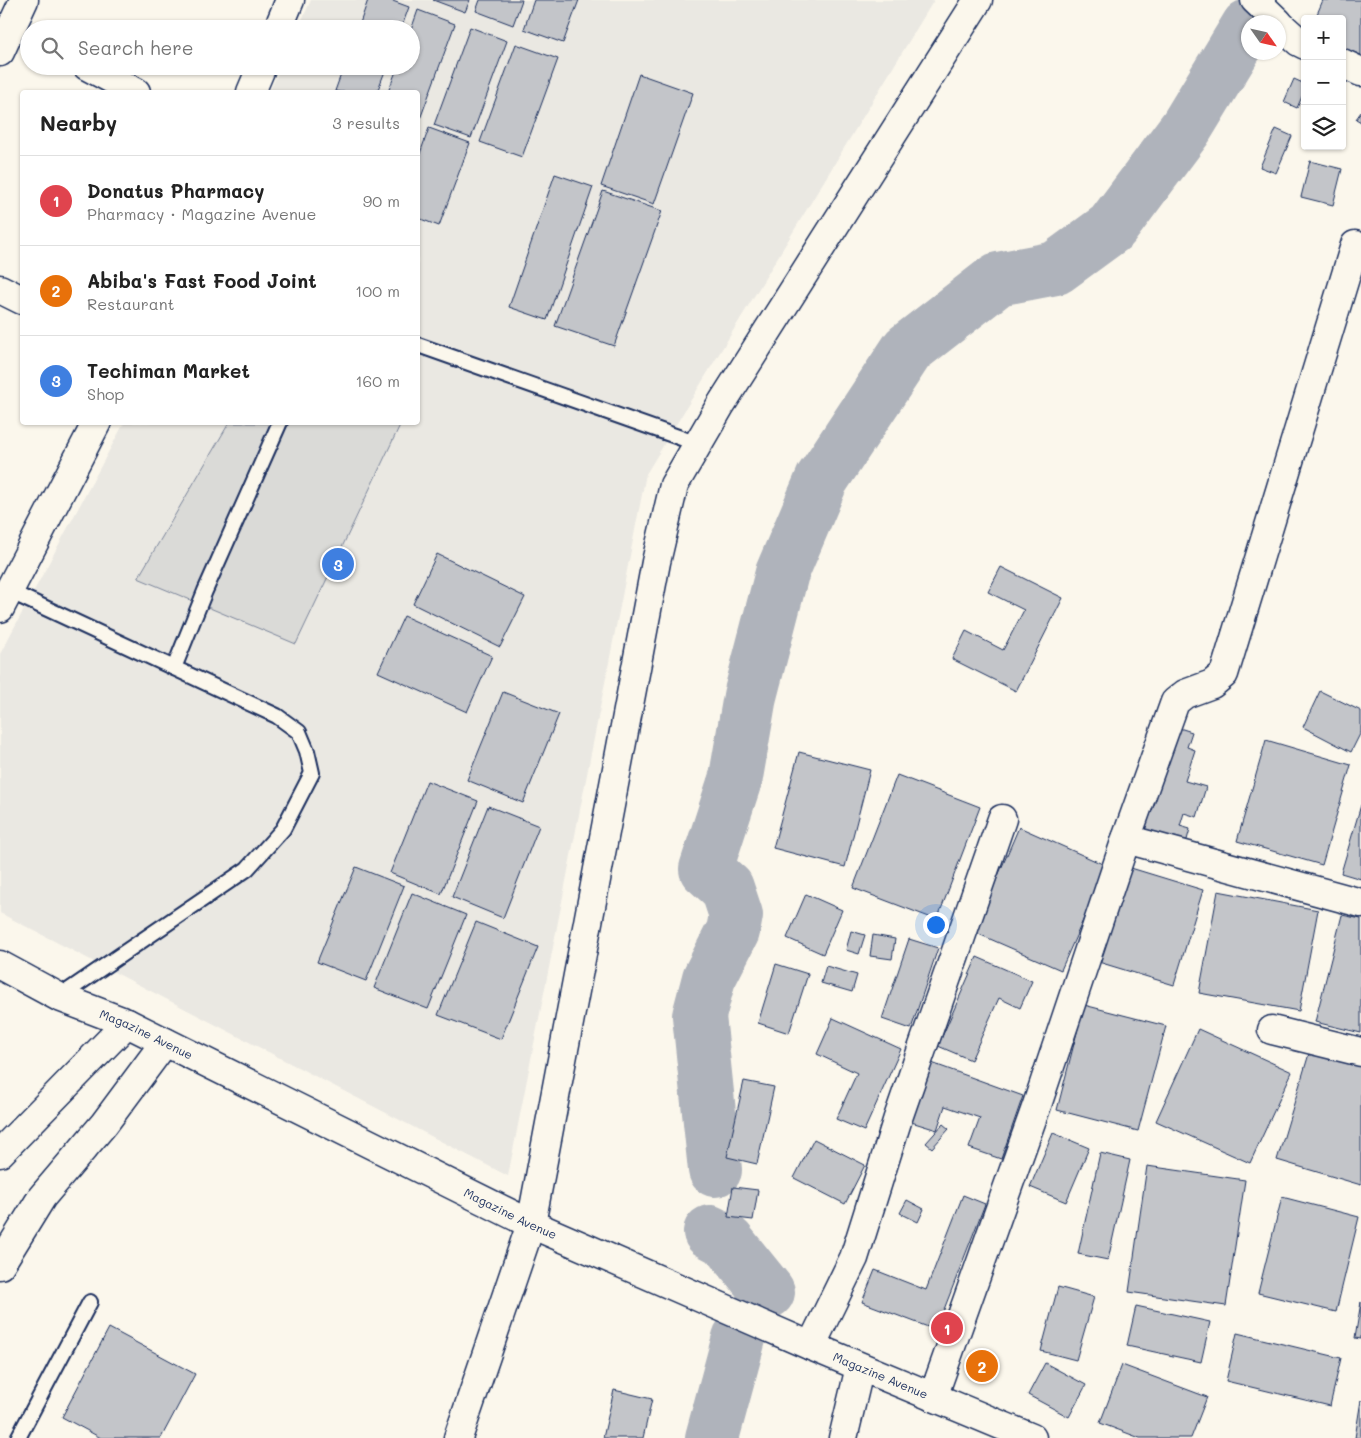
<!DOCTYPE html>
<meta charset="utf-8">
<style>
body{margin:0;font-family:Mali,sans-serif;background:#f6f6f6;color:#222}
.controls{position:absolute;right:15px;top:15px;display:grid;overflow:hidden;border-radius:5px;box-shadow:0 1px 4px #0004}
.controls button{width:45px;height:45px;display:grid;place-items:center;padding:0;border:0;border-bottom:1px solid #e0e0e0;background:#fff;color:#222;font:25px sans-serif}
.compass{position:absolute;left:1241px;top:15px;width:45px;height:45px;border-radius:50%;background:#fff;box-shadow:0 1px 4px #0004;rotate:124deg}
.you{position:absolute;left:935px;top:924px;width:18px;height:18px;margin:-12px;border:4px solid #fff;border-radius:50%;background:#1a73e8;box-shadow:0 0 0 8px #1a73e833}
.badge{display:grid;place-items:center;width:32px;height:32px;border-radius:50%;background:#d93025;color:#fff;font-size:16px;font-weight:700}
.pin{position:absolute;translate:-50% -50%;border:2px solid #fff;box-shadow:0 1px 5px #0006}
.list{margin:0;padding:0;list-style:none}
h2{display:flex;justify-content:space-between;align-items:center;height:65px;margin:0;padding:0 20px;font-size:21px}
h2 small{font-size:16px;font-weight:400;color:#767676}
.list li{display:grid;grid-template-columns:32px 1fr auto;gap:15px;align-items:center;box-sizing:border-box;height:90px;padding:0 20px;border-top:1px solid #e0e0e0}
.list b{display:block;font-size:19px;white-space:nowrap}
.list p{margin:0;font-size:16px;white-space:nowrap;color:#767676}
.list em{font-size:16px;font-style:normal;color:#767676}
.icon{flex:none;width:28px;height:28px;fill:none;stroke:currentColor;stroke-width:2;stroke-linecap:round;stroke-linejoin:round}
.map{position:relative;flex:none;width:1361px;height:1438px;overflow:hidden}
.search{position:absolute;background:#fff;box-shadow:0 1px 4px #0004;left:20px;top:20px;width:400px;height:55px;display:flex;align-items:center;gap:12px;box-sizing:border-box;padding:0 18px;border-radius:28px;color:#767676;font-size:19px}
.panel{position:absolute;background:#fff;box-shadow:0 1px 4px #0004;left:20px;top:90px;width:400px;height:335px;border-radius:5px}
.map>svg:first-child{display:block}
.built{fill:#eae8e2}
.green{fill:#dadad7;stroke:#7a849a}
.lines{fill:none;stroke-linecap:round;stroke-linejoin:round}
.river{stroke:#afb3bb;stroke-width:54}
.building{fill:#c3c5c9;stroke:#1b2f5e}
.lane-casing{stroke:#1b2f5e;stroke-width:18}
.street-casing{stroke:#1b2f5e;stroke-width:31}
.secondary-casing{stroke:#1b2f5e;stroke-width:31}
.lane{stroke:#fbf7ec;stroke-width:14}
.street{stroke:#fbf7ec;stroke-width:28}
.secondary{stroke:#fbf7ec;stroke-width:28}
.labels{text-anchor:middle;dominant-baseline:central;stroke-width:4;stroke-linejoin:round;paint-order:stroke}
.street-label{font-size:12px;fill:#1b2f5e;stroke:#fbf7ec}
</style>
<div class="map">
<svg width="1361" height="1438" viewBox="0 0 1361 1438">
<rect width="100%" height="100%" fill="#fbf7ec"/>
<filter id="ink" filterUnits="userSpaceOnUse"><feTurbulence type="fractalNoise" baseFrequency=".02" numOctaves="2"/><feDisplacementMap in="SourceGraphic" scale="10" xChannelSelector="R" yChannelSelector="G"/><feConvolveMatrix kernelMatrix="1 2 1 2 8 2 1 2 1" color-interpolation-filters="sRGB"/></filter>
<g filter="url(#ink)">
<path class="built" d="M311,0h623l-288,474 -138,702 -508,-263v-259l124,-231 294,-1v-330h-149l12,-26h130v-37h-113z"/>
<path class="green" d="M229,423h172l-105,221 -158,-66z"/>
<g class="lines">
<g class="river">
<path d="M715,1170l-16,-154 10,-38 24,-47 3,-16 -9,-27 -21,-19 30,-92 14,-81 32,-123 40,-94 86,-130 90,-70 58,-11 56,-41 74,-99 62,-102"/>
<path d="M710,1232l17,9 41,51"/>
<path d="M712,1438l27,-100"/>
</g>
</g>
<g class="building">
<path d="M368,0h22l19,7 -8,22h-43z"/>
<path d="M433,0h37l-5,12z"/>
<path d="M480,0h42l-9,25 -37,-14z"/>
<path d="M534,0h45l-16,43 -39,-14z"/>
<path d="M1323,0h38v55l-19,-8v-28h-27z"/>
<path d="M418,10l37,14 -35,95 -2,-1v-26h-30l10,-26h13v-36z"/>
<path d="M470,27l37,14 -36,97 -37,-13z"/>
<path d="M516,44l42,15 -36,98 -42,-15z"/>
<path d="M344,66h43l-10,26h-37l-5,-1z"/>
<path d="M639,74l54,19 -39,111 -53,-18z"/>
<path d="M1294,79l11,5v6l-8,18 -13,-6z"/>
<path d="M1361,112v10l-5,-3z"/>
<path d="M429,128l41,15 -31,83 -21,-8v-59z"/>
<path d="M1276,129l16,7 -16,37 -16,-6z"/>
<path d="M1310,161l32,8 -9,36 -32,-8z"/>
<path d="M555,174l38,13 -46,133 -38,-13z"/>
<path d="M603,191l59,20 -48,135 -59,-20z"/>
<path d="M437,554l88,43 -25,50 -87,-43z"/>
<path d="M1001,567l62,31 -47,93 -64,-32 14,-28 37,19 21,-40 -36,-18z"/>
<path d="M404,616l88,40 -25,56 -89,-40z"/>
<path d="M1320,691l41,20v21l-10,20 -48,-25z"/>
<path d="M503,692l56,22 -36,89 -56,-23z"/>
<path d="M1173,726l19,6 -5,15 8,3 -10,31 21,6 -9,30 -13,-4 -4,13 10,3 -5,18 -45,-14z"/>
<path d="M1266,740l85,25 -29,100 -85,-24z"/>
<path d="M799,752l71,18 -25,97 -72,-19z"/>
<path d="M897,775l83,32 -43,113 -84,-32z"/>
<path d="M427,781l51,20 -37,93 -51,-21z"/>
<path d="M1361,805v74l-20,-6z"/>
<path d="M488,806l51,20 -36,92 -51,-21z"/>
<path d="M1019,827l88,39 -46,104 -87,-38z"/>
<path d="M1121,865l82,25 -29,95 -82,-25z"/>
<path d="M356,867l48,19 -38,95 -49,-19z"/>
<path d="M1218,891l100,19 -19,101 -100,-18z"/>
<path d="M412,893l54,22 -38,94 -54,-21z"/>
<path d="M806,894l36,16 -19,44 -36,-16z"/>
<path d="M1342,915l19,4v114l-46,-11z"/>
<path d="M476,922l62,25 -37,92 -63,-24z"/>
<path d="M851,931l14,4 -6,19 -13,-4z"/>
<path d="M873,935l22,4 -3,20 -22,-3z"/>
<path d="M909,939l29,9 -27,81 -29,-10z"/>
<path d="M977,957l55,24 -12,27 -21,-10 -28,62 -33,-14z"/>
<path d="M776,964l32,10 -19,59 -31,-10z"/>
<path d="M826,966l31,9 -5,17 -31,-9z"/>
<path d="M1084,1005l82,21 -28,105 -81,-21z"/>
<path d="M833,1018l68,31 -37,82 -28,-12 21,-46 -40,-19z"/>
<path d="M1198,1029l94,43 -42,91 -94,-42z"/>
<path d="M1311,1047l50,15v123l-84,-25z"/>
<path d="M929,1062l94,34 -22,63 -32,-11 11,-30 -35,-12 -8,24 -29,-9z"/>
<path d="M744,1081l30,6 -17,77 -30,-7z"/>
<path d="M943,1124l6,5 -17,19 -6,-5z"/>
<path d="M1053,1133l36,15 -23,54 -36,-15z"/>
<path d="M814,1139l51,26 -20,39 -51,-26z"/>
<path d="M1100,1153l30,7 -22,100 -30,-6z"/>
<path d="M1147,1166l98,14 -19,126 -97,-14z"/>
<path d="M733,1187l25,3 -5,30 -25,-3z"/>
<path d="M963,1195l22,9 -49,126 -74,-28 13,-32 51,20z"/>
<path d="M1282,1197l77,20 -23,95 -78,-19z"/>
<path d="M907,1200l17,9 -6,13 -18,-9z"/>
<path d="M1058,1287l36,10 -18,63 -35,-9z"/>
<path d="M1361,1302v37l-6,-1z"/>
<path d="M1136,1306l74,16 -9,40 -74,-16z"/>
<path d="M109,1328l86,46 -34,64h-60l-39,-21z"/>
<path d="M1237,1333l104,25 -11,48 -104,-25z"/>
<path d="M1045,1363l41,22 -17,32 -41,-22z"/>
<path d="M1122,1365l85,32 -16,41h-51l-40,-15z"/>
<path d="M614,1390l38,9 -9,39h-40z"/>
<path d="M1361,1400v38h-6z"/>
</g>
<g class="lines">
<defs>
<g id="lane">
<path d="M418,345l280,99"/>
<path d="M9,591l268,125 22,16 8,19 5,22 -29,56 -36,40 -188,128"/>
<path d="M174,668l31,-77 75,-169"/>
<path d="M18,1438l72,-136"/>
</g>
<g id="street">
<path d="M1255,0l23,22"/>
<path d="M1278,23l21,19 6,3"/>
<path d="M278,29l12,-29"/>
<path d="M0,52l24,-52"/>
<path d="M1342,63l19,9"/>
<path d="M87,66l49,26"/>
<path d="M251,92l11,-26"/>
<path d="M0,289l22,11"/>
<path d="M0,608l97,-186"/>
<path d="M1126,839l235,64"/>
<path d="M1272,1030l89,22"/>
<path d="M0,1153l127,-130"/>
<path d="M0,1265l42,-68 62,-73 61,-82"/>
<path d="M811,1346l43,-88 44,-140 104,-299"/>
<path d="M933,1397l104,-292 89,-266 49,-137 10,-8 27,-10 12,-10 131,-429"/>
<path d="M458,1438l73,-214 125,-662 18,-77 46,-79 258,-406"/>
<path d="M843,1438l17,-71"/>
</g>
<g id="secondary">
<path id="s1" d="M0,965l59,32 68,26 404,201 280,122 221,92"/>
</g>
</defs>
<use href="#lane" class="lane-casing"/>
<use href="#street" class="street-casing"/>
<use href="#secondary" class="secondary-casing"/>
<use href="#lane" class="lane"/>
<use href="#street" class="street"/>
<use href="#secondary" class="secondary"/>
</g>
</g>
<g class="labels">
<g class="street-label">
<text stroke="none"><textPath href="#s1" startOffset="162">Magazine Avenue</textPath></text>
<text stroke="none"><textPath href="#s1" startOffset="568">Magazine Avenue</textPath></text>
<text stroke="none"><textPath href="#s1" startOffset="972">Magazine Avenue</textPath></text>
</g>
</g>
</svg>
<div class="controls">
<button>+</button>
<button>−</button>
<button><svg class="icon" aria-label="layers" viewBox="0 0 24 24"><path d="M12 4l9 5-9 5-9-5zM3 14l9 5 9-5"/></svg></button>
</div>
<svg class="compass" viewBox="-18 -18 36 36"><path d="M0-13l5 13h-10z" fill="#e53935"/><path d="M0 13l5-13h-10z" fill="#767676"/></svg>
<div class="you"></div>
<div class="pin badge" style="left:947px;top:1328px;background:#e0444e">1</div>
<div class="pin badge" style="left:982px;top:1366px;background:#e8710a">2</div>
<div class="pin badge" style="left:338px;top:564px;background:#3f7fe0">3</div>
<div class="search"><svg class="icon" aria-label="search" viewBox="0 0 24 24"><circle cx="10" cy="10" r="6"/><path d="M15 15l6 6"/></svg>Search here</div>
<section class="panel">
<h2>Nearby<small>3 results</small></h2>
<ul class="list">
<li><span class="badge" style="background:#e0444e">1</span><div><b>Donatus Pharmacy</b><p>Pharmacy · Magazine Avenue</p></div><em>90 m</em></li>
<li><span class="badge" style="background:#e8710a">2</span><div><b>Abiba's Fast Food Joint</b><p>Restaurant</p></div><em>100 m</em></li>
<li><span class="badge" style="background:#3f7fe0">3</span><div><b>Techiman Market</b><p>Shop</p></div><em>160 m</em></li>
</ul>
</section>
</div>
